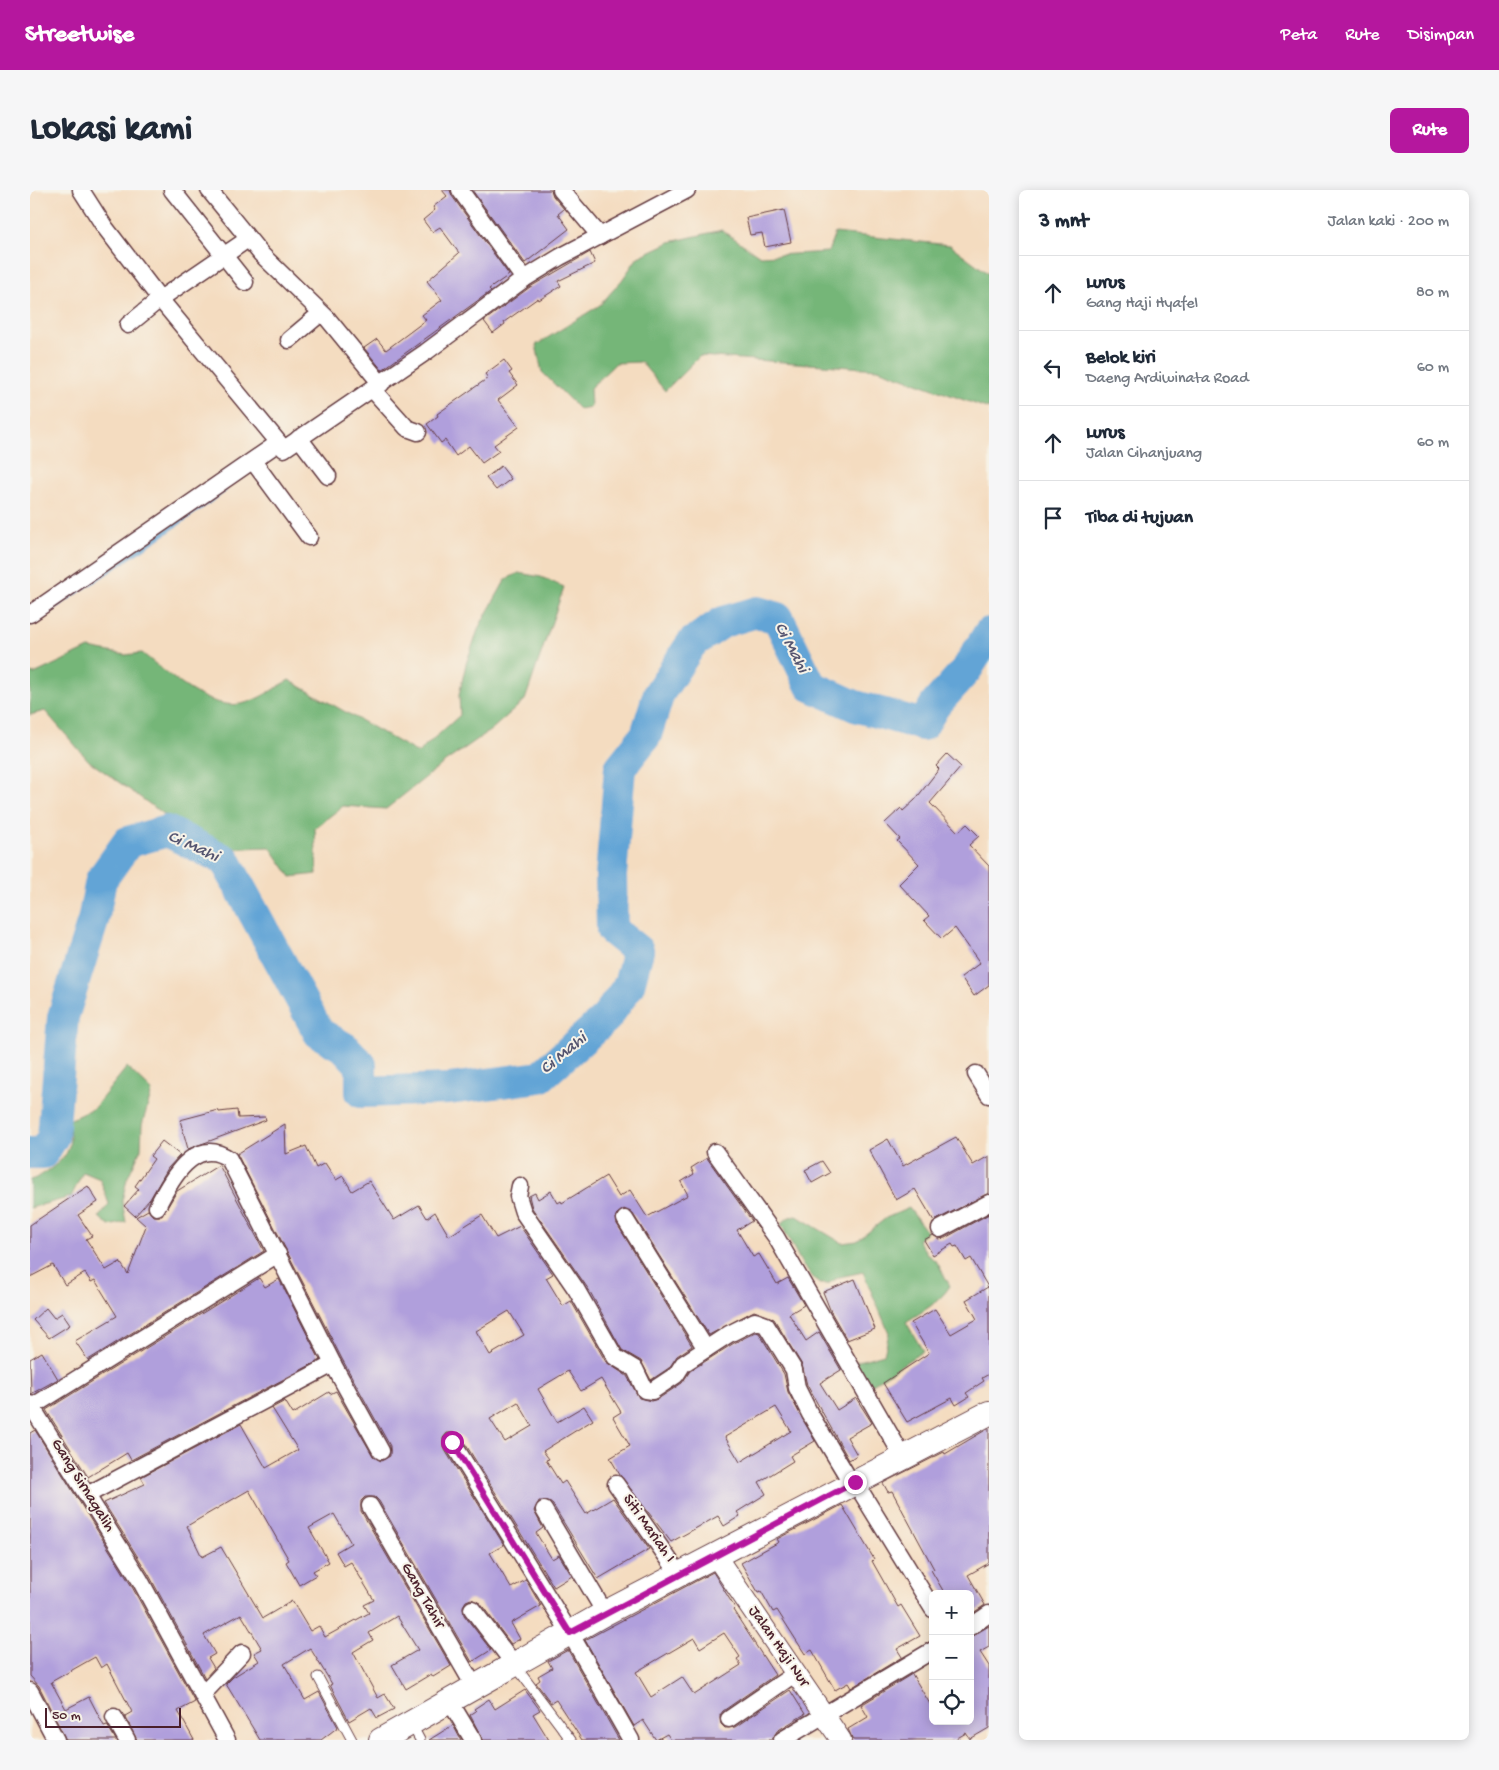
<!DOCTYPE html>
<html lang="id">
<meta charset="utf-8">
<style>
body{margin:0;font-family:"Gochi Hand",sans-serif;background:#f6f6f7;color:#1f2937}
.controls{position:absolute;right:15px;bottom:15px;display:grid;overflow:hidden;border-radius:8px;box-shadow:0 2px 12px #0003}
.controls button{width:45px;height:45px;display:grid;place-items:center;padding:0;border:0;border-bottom:1px solid #e0e1e3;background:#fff;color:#1f2937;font:25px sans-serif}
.scale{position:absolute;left:15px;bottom:12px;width:136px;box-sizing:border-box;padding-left:5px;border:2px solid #4a1f2b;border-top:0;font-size:14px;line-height:18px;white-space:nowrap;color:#4a1f2b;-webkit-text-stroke:4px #f7f3e8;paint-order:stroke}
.stop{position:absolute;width:15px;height:15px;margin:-11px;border:4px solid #b5179e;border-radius:50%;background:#fff}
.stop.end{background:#b5179e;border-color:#fff;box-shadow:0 1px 5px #0008}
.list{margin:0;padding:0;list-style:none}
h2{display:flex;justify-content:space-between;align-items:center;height:65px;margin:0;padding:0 20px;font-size:21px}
h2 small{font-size:16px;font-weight:400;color:#747a83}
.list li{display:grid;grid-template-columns:32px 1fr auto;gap:15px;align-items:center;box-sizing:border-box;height:75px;padding:0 20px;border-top:1px solid #e0e1e3}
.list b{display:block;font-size:19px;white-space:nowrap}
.list p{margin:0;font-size:16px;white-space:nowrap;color:#747a83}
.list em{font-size:16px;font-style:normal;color:#747a83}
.icon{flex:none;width:28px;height:28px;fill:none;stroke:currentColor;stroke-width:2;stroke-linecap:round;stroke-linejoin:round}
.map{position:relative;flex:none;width:959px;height:1550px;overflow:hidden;border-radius:8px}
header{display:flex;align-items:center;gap:30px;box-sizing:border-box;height:70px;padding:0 25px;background:#b5179e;color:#fff}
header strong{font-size:24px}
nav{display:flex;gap:28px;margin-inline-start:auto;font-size:18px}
.intro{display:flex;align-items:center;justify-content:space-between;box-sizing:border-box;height:120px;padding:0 30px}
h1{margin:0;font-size:35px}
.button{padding:12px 22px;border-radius:8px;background:#b5179e;color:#fff;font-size:18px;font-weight:700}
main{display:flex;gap:30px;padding:0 30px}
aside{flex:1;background:#fff;border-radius:8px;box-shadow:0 2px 12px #0003}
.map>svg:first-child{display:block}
.forest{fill:#75b678;stroke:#606a52}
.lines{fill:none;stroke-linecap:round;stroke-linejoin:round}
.stream{stroke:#62a4d6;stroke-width:5.5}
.river{stroke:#62a4d6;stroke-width:32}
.building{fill:#b09fdc;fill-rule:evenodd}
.service-casing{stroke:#643b41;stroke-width:11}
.minor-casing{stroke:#643b41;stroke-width:19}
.tertiary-casing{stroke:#643b41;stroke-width:22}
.secondary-casing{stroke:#643b41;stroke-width:26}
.service{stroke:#fff;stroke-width:9}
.minor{stroke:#fff;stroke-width:16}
.tertiary{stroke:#fff;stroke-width:20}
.secondary{stroke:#fff;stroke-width:24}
.route{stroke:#b5179e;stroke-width:6}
.labels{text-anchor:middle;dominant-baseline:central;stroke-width:4;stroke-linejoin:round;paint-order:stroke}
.street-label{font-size:16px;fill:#4a1f2b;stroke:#f7f3e8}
.water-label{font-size:18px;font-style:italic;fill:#54546f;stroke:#f7f3e8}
</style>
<header>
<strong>Streetwise</strong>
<nav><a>Peta</a><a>Rute</a><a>Disimpan</a></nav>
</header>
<div class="intro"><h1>Lokasi kami</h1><a class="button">Rute</a></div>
<main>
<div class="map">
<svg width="959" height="1550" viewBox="0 0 959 1550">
<rect width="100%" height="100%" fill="#f7f3e8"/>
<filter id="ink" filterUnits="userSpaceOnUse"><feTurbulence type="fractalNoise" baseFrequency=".02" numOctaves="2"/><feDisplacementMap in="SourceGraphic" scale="10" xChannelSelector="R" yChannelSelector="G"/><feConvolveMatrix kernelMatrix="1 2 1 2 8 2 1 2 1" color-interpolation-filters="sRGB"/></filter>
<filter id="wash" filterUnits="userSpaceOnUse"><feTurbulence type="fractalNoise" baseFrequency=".0096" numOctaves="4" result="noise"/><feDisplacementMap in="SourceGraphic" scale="20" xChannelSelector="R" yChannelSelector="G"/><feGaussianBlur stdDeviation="1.12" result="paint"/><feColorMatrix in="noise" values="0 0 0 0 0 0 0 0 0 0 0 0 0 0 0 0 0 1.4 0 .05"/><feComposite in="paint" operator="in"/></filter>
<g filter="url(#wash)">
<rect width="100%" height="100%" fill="#f4dcc0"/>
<g class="forest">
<path d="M692,40l38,26 68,-4 7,-19 115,12 39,29v135l-111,-40 -178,-13 -35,35 -24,-29 -25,1 -26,25 1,19 -12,2 -37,-37 -6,-27 64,-40 22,-25 16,-23 32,-15z"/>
<path d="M489,383l22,4 23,10 -39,113 -34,30 -46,32 -59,47 -43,-3 -28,22 2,46 -26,3 -21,-30 -57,2 -124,-88 -44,-50 -15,4v-42l4,1 55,-26 36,7 17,-2c28,22 71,64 109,48 13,-5 26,-14 38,-21l129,73 42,-38 -1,-20 7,-31 13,-37 27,-48z"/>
<path d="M97,877l25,24 -10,34 -1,24 -14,30 -5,22 4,21 -17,4 -10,-9 10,-13 -9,-25 -17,-7 -12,25 -41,11v-28c10,-2 33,-19 37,-28 5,-9 2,-22 2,-32l25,-12z"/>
<path d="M879,1018l18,24 -9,8 10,15 9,7 13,24c-11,17 -27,25 -44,36l17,29 -52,34 -16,-23 29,-8 5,-21 -26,-61 -24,5 -11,7h-9l-16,-18 -22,-42 8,-7 8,-1 45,27 15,-2 29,-23z"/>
</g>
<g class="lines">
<path class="stream" d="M0,433l138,-93 56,-40"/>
<path class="river" d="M0,963h13l10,-16 10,-120 30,-96 8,-41 27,-38 39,-11 58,29 94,173 26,15 16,17v27l88,-3 91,-12 66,-59 23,-33 9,-34 -26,-21 -1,-55 9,-107 26,-33 13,-42 33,-50 31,-21 34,-10 21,6 33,68 44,20 68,19 12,-20 32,-36 22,-36"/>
</g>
<g id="blocks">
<g class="building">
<path d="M412,0h8l2,6 57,79 -20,14 2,2 -109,79 -18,-22 13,-9 9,11 40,-30 -4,-5 20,-15 -15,-19 32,-28 -19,-26 -8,5 -9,-12 12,-10 -2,-3 14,-11z"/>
<path d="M442,0h79l2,6 11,13 -6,5 11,15 -44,34z"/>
<path d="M754,20l7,32 -26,5 -3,-14 -12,2 -4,-17z"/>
<path d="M560,62l5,11 -37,18 3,5 -22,14 -1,-2 -34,24 1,2 -12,9 -9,-12 46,-34z"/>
<path d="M474,170l8,11 -3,2 9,12 -20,15 21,27 -25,18 5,6 -17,12 -13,-17 -13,10 -11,-16 -4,3 -14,-19 11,-8 -1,-2 51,-36 -3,-4z"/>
<path d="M471,276l10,13 -15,11 -10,-12z"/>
<path d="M917,564l14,13 -31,36 28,29 9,-8 12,12 -10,9 20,21v119l-15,11 -13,-19 19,-14 -25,-35 -13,11 -18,-19 5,-4 -30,-32 20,-20 -22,-23 3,-2 -15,-16 16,-15 2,3 12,-11 24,-31 -3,-3z"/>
<path d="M188,920l1,2 18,-2 1,8 27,-1 1,3 -78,29 -8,-29z"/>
<path d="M255,934l1,30 20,-8 10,22 9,-5 11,17 7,-4 9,15 17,-10 25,39 25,-15 8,13 8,-6 14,24 33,-21 14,23 24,-12 33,48 -7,4 17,28 8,-5 35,61 21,14 12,22 12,3 7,-2 24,-16 8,-12 44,-28 22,-11 3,1 25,41 4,18 27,49 -25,15 3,5 -34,21 7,12 -29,18 3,4 -16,10 -6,-10 -47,26 -51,-67 -10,-17 20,-12 -17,-29 8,-5 -20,-33 -20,12 -13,-20 -30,18 19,33 27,-16 9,14 -50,31 6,8 -3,1 15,24 4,-3 21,33 27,-16 36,51 -51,30 -45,-74 -5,-4h-9l-5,10 9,17 -7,5 16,26 7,-4 13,21 -18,11 -93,-150 -5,-4h-9l-4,5v9l61,98 -14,8 21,35 15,-8 15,26 -30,17 9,16 -9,5 -31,-41 -9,-4 -5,2 -3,5 1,9 27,35 -19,12 -93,-161 -4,-4h-10l-4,4v10l90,155 -18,11 -2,-3 -25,15 -14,-24 26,-15 -21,-34 -28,17 4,7 -20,12 25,46 7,-4 9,15 -17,9 -6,-10 -22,13 -19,-36 2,-1 -22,-36 -26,16 21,36 14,-8 19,35 -17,13h-61l-34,-56 7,-7 26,-16 -5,-8 8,-4 -21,-35 -37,21 11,19 -7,4 6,10 -9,10 -56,-103 -45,-72 41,-19 -4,-7 100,-53 25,44 32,-18 -26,-42 13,-7 8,13 36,-22 1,2 6,-3 37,65 8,5 9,-5v-10l-48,-87 -105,-205zM479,1121l15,24 -34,20 -14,-24zM488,1212l14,24 -27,16 -15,-23zM746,1217l15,24 -51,31 -15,-25zM219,1300l40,70 -3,2 13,23 17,-10 -3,-4 16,-9 -20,-34 25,-14 17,29 -15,9 8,14 7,-4 23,38 -10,5 5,8 -44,24 -6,-11 -9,5 -18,-30 -29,17 -42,-71 -19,10 -15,-31z"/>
<path d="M926,947l17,28 16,-9v37l-55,28 -19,-32 -19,11 -27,-50 19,-11 15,27z"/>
<path d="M132,951l18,14 -12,13 -18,31 -15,17 -11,-10 15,-17 -4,-3 19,-27 -4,-3z"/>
<path d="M677,968l45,63 -15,9 16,27 6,-3 18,30 11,-6 16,27 -15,9 17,27 13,-9 22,38 -21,13 17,27 19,-12 16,25 -25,14 10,18 -8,5 -42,-75 -5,-20 -28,-46 -20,-8 -45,24 -76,-121 -9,-5 -8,6 1,9 75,122 -15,10 -8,12 -18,12 -10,-19 -19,-11 -33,-60 -57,-82 -3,-12 6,-3 3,6 13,-8 7,12 3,-2 1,2 44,-27 13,21 11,-7 17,27 41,-22 -7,-13 13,-8 -3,-6z"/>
<path d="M792,971l8,12 -18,10 -7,-13z"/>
<path d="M189,975l45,86 -176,109 -13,-19 42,-25 -22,-36 -4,2 -6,-9 -20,12 -12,-20 -23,12v-52l58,-39 10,16 -20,13 14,21 -6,3 20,31 14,-8 8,12 18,-48 -10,-9 12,-7 5,6h9l15,-25z"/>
<path d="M959,1024v160l-7,4 2,3 -18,12 3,4 -13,8 -4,-7 -45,24 -24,-39 46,-30 -18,-30 24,-14 16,25 26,-15 -11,-19 22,-13 -17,-29 -5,3 -9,-15 -3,1 -2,-3 -19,11 -9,-15 9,-5 6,4 6,-1z"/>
<path d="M229,1088l6,9 14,-8 41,81 -189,100 -4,-7 -39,24 -42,-67z"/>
<path d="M825,1089l20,50 -28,11 -16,-28 -8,-20z"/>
<path d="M16,1118l8,10 8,-5 8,12 -21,13 -16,-18z"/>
<path d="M12,1162l16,27 -27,15 -1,-35z"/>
<path d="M959,1238v135l-21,12 17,30 -15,10v-21h-25l-14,-24 3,-1 -42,-78 -4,1 -5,-9 61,-31 1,2z"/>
<path d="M5,1240l96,155 64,117 -17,9 16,29h-57l-12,-24 7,-4 -25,-48 -6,4 -6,-11 -44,25 15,27 23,-12 15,29 3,-1 9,15h-50l-27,-54 -9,-10v-243z"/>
<path d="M812,1315l32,54 -2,2 26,46 3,-2 19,31 -23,13 5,8 -51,31 -3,-5 -13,7 -23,-40 -7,4 -28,-44 -4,2 -12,-21 -3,1 -17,-29 38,-21 -2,-3z"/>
<path d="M683,1382l22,36 -2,2 42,65 -52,36 -3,4 1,9 4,4 10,-1 55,-37 15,24 -28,17 -5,9h-101l-4,-6 -11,6 -13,-20 -9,6 -49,-86zM694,1443l16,24 -3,2 4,6 -47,30 -12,-18 -31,20 -15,-25 58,-34 6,10z"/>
<path d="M959,1436v21l-9,5 9,14v62l-19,11 -4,-6 -12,7h-101l-5,-11 20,-12 -7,-12 51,-31 21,35v12h37v-84z"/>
<path d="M538,1460l51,90h-37l-26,-40 -5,3 -15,-20 4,-3 -2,-4 14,-8 -4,-7z"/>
<path d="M495,1500l15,20 -7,4 16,26h-66l-13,-25 6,-4 -2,-2 15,-10 6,10z"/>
<path d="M423,1535l8,15h-32z"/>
</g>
</g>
</g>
<g filter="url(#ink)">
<use href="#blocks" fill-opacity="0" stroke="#643b41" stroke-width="1"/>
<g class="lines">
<defs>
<g id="service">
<path d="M484,1474l57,76"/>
<path d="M288,1487l34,63"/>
<path d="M382,1535l8,15"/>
</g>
<g id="minor">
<path d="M51,0l23,36 56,73 124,150 142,-97 98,-73 36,-22 127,-67"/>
<path d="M142,0l73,92"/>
<path d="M179,0l52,64 66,64 54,66"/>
<path d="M430,0l64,89"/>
<path d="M531,0l39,46"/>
<path d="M98,135l32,-26 88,-60"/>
<path d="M259,150l32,-27"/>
<path d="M343,200l34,38 11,4"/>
<path d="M269,248l29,38"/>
<path d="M223,271l56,76"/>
<path d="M0,424l248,-171"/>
<path d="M946,884l13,21"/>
<path d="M685,962l61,85 127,220"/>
<path d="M490,996l-2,10 5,16 53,77 39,68 20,12 10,21 7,1 24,-16 7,-11 46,-30 26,-13 11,4 28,45 3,18 13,26 42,70"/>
<path d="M127,1017c13,-26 38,-73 72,-48l104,205 48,87"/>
<path d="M595,1029l81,130"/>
<path d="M910,1039l49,-26"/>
<path d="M0,1214l110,176 87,160"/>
<path d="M0,1218l248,-154"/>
<path d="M422,1252l118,191 61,107"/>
<path d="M825,1292l78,127"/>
<path d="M586,1294l63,90"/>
<path d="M57,1305l246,-131"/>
<path d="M340,1316l104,180"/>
<path d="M514,1320l61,103"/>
<path d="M442,1419l42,55"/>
<path d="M940,1437l19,-13"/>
<path d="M0,1501l26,49"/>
<path d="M173,1504l39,-41"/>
<path d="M419,1510l24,40"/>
<path d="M84,1527l13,23"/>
<path d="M699,1529l67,-46"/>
<path d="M752,1550l151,-90"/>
</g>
<path id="tertiary" d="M685,1365l126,185"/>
<path id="secondary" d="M351,1550l224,-127 384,-200"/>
</defs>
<use href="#service" class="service-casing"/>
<use href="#minor" class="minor-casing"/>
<use href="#tertiary" class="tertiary-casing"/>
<use href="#secondary" class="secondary-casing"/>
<use href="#service" class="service"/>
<use href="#minor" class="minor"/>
<use href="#tertiary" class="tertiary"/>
<use href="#secondary" class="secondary"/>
</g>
</g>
<g class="lines" filter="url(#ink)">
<path class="route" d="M422,1252l118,191 285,-151"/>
</g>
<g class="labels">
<g class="street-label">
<text transform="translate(52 1296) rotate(58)">Gang Sirnagalih</text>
<text transform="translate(618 1339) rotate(55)">Siti Mariah I</text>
<text transform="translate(392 1406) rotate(60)">Gang Tahir</text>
<text transform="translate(748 1457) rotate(55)">Jalan Haji Nur</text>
</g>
<g class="water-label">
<text transform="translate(761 458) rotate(62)">Ci Mahi</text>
<text transform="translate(163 657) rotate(24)">Ci Mahi</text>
<text transform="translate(534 864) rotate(-40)">Ci Mahi</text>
</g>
</g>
</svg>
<div class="controls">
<button>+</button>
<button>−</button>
<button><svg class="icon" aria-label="locate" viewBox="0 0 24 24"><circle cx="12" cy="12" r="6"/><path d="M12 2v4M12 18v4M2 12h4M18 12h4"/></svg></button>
</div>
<div class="scale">50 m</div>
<div class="stop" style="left:422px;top:1252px"></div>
<div class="stop end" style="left:825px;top:1292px"></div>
</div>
<aside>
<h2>3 mnt<small>Jalan kaki · 200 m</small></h2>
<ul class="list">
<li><svg class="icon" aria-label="ahead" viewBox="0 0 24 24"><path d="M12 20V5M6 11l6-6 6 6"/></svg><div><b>Lurus</b><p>Gang Haji Hyafel</p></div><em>80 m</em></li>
<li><svg class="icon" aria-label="left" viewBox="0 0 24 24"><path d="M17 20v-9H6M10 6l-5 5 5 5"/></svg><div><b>Belok kiri</b><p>Daeng Ardiwinata Road</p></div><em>60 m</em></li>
<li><svg class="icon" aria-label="ahead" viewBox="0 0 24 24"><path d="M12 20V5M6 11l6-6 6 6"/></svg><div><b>Lurus</b><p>Jalan Cihanjuang</p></div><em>60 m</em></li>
<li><svg class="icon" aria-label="arrive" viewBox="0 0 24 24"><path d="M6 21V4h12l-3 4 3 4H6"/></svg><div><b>Tiba di tujuan</b></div></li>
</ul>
</aside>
</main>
